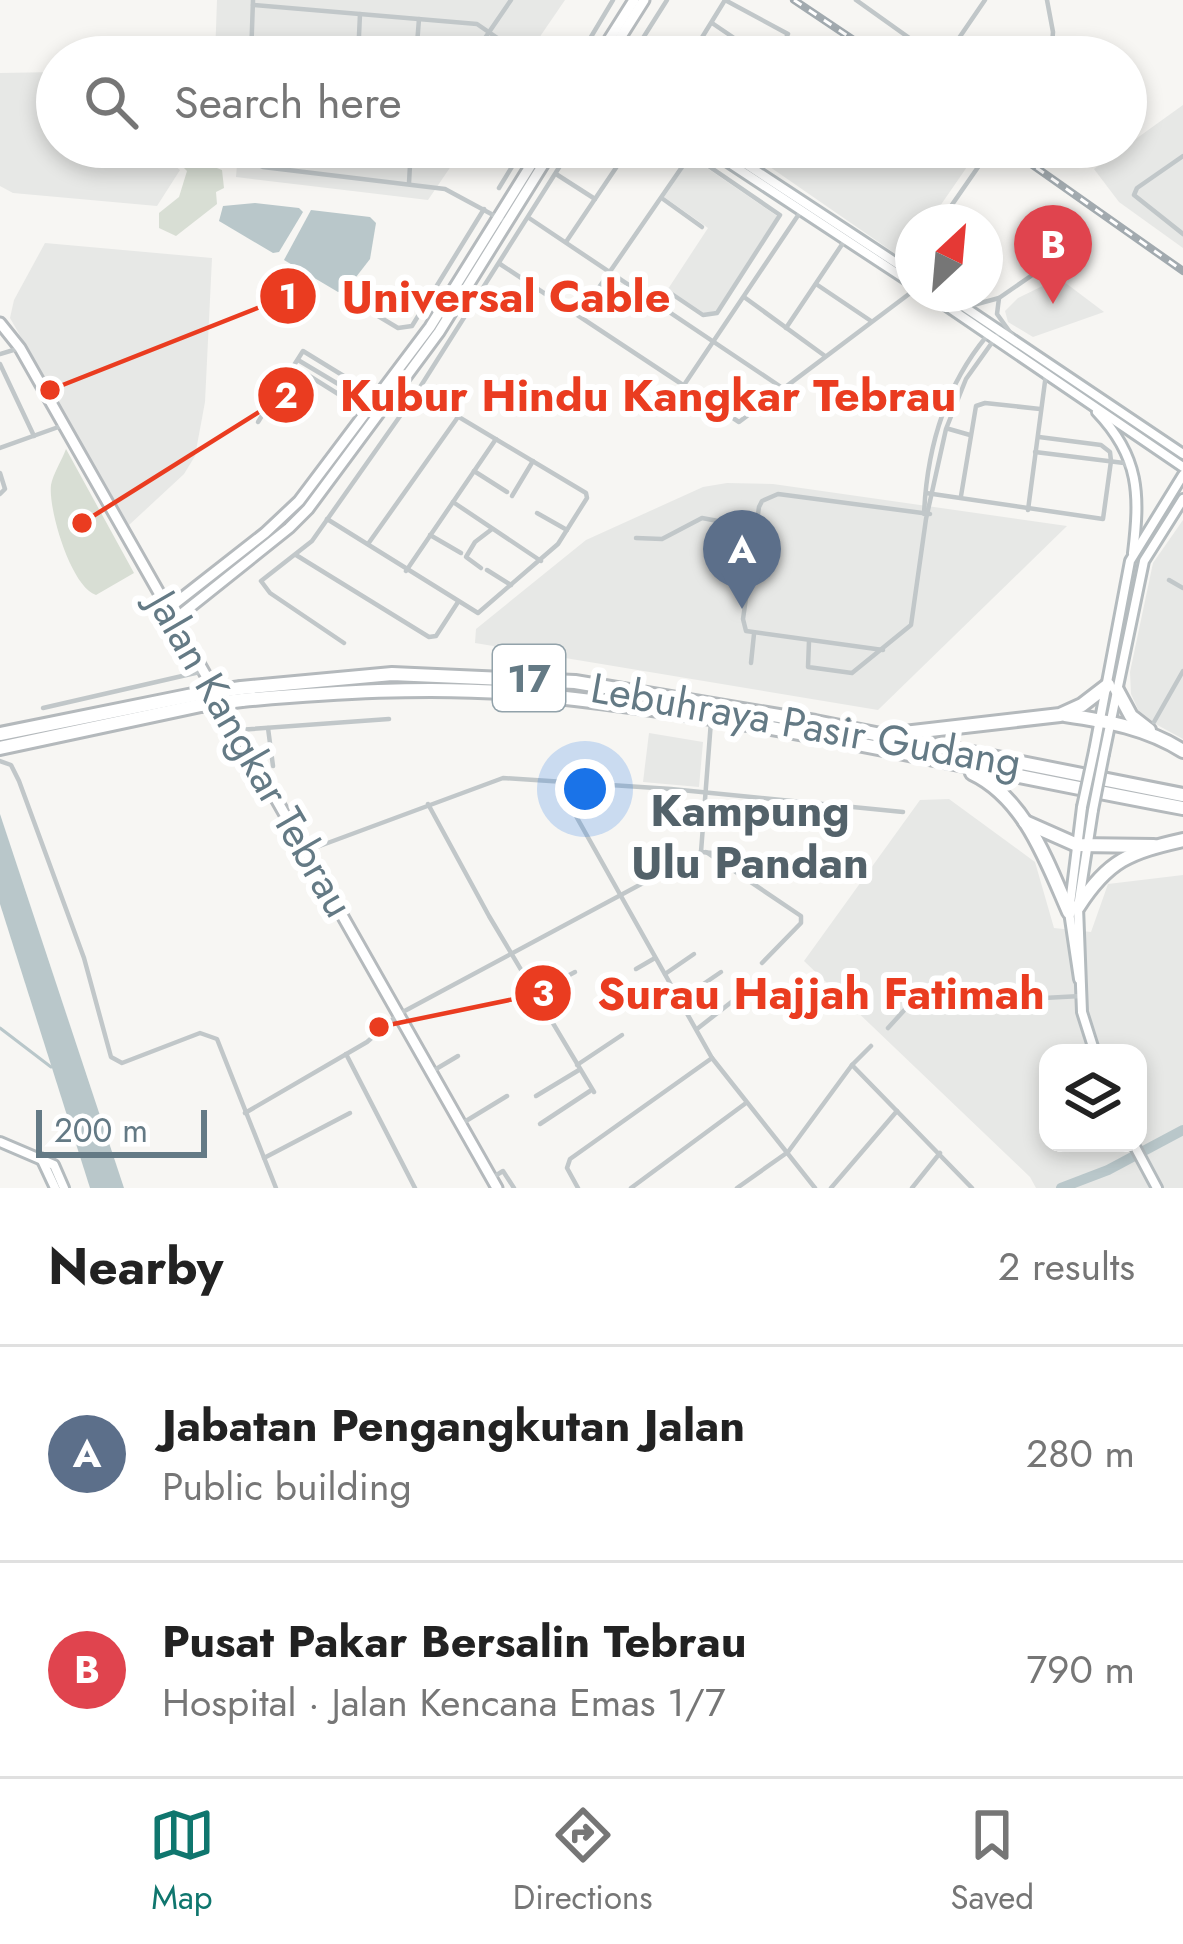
<!DOCTYPE html>
<meta charset="utf-8">
<style>
body{margin:0;font-family:Jost,sans-serif;background:#f6f6f6;color:#222}
.controls{position:absolute;right:36px;bottom:36px;display:grid;overflow:hidden;border-radius:24px;box-shadow:0 6px 18px #0003}
.controls button{width:108px;height:108px;display:grid;place-items:center;padding:0;border:0;border-bottom:3px solid #e0e0e0;background:#fff;color:#222;font:60px sans-serif}
.compass{position:absolute;left:895px;top:204px;width:108px;height:108px;border-radius:50%;background:#fff;box-shadow:0 6px 18px #0003;rotate:26deg}
.scale{position:absolute;left:36px;bottom:30px;width:171px;box-sizing:border-box;padding-left:12px;border:6px solid #647a85;border-top:0;font-size:33px;line-height:42px;white-space:nowrap;color:#647a85;-webkit-text-stroke:9px #fff;paint-order:stroke}
.you{position:absolute;left:585px;top:789px;width:42px;height:42px;margin:-30px;border:9px solid #fff;border-radius:50%;background:#1a73e8;box-shadow:0 0 0 18px #1a73e833}
.badge{display:grid;place-items:center;width:78px;height:78px;border-radius:50%;background:#0f766e;color:#fff;font-size:39px;font-weight:700}
.pin{position:absolute;translate:-50% -99px;filter:drop-shadow(0 3px 6px #0008)}
.pin::after{content:'';position:absolute;top:63px;width:42px;height:36px;background:inherit;clip-path:polygon(0 0,100% 0,50% 100%)}
.list{margin:0;padding:0;list-style:none}
h2{display:flex;justify-content:space-between;align-items:center;height:156px;margin:0;padding:0 48px;font-size:51px}
h2 small{font-size:39px;font-weight:400;color:#767676}
.list li{display:grid;grid-template-columns:78px 1fr auto;gap:36px;align-items:center;box-sizing:border-box;height:216px;padding:0 48px;border-top:3px solid #e0e0e0}
.list b{display:block;font-size:45px;white-space:nowrap}
.list p{margin:0;font-size:39px;white-space:nowrap;color:#767676}
.list em{font-size:39px;font-style:normal;color:#767676}
.icon{flex:none;width:66px;height:66px;fill:none;stroke:currentColor;stroke-width:2;stroke-linecap:round;stroke-linejoin:round}
.map{position:relative;flex:none;width:1183px;height:1188px;overflow:hidden}
.search{position:absolute;background:#fff;box-shadow:0 6px 18px #0003;left:36px;right:36px;top:36px;height:132px;display:flex;align-items:center;gap:30px;box-sizing:border-box;padding:0 42px;border-radius:66px;color:#767676;font-size:45px}
.sheet{height:588px;background:#fff}
nav{display:flex;justify-content:space-around;align-items:center;box-sizing:border-box;height:168px;border-top:3px solid #e0e0e0;background:#fff;font-size:33px;color:#767676}
nav a{display:grid;justify-items:center;gap:6px}
nav .on{color:#0f766e}
.map>svg:first-child{display:block}
.built{fill:#e7e8e6;fill-rule:evenodd}
.green{fill:#d8ded4}
.water{fill:#b9c7ca}
.lines{fill:none;stroke-linecap:round;stroke-linejoin:round}
.stream{stroke:#b9c7ca;stroke-width:3}
.river{stroke:#b9c7ca;stroke-width:10}
.secondary-casing{stroke:#b4bbbe;stroke-width:14}
.primary-casing{stroke:#b5babd;stroke-width:15}
.highway-casing{stroke:#b4b9bc;stroke-width:18}
.street{stroke:#c1c7c9;stroke-width:4.5}
.secondary{stroke:#fff;stroke-width:8}
.primary{stroke:#fff;stroke-width:9}
.highway{stroke:#fff;stroke-width:12}
.rail-casing{stroke:#a2aaaf;stroke-width:8}
.rail{stroke:#fff;stroke-width:3;stroke-dasharray:9;stroke-linecap:butt}
.secondary-bridge-casing{stroke:#b4bbbe;stroke-width:14;stroke-linecap:butt}
.highway-bridge-casing{stroke:#b4b9bc;stroke-width:18;stroke-linecap:butt}
.secondary-bridge{stroke:#fff;stroke-width:8}
.highway-bridge{stroke:#fff;stroke-width:12}
.labels{text-anchor:middle;dominant-baseline:central;stroke-width:12;stroke-linejoin:round;paint-order:stroke}
.shield{fill:#fff;stroke:#92a2aa;stroke-width:3}
.shield-label{font-size:39px;font-weight:bold;fill:#647a85}
.street-label{font-size:42px;fill:#647a85;stroke:#fff}
.neighbourhood-label{font-size:45px;font-weight:bold;fill:#53626a;stroke:#fff}
.leader{fill:none;stroke:#ea3c20;stroke-width:4.5}
.callout-dot{fill:#ea3c20;stroke:#fff;stroke-width:4.5}
.mark-label{font-size:36px;text-anchor:middle;font-weight:bold;fill:#fff}
.callout-label{font-size:45px;text-anchor:middle;font-weight:bold;fill:#ea3c20;stroke:#fff;stroke-width:12;stroke-linejoin:round;paint-order:stroke}
</style>
<div class="map">
<svg width="1183" height="1188" viewBox="0 0 1183 1188">
<rect width="100%" height="100%" fill="#f7f6f3"/>
<g class="built">
<path d="M217,0h348l-39,57h-311z"/>
<path d="M57,72v75h95l28,23 -23,36 -144,-13 -13,-7v-113z"/>
<path d="M1183,105v143l-64,-46 -25,-33z"/>
<path d="M212,147h252l-36,53 -192,-23 2,-26z"/>
<path d="M750,147h194l25,17 -40,58h-16v23l-10,14 -156,-108z"/>
<path d="M691,157l86,59 -61,95 -12,2 -36,-24 40,-61 -44,-31z"/>
<path d="M45,243l167,15 -7,144 -10,54 -11,18 -55,51 -119,-207 4,-18z"/>
<path d="M1059,278l45,34 -71,25 -25,-15 -3,-11 13,-13z"/>
<path d="M727,483l46,1 294,42 -189,184 -403,-67 1,-14 110,-89 117,-53z"/>
<path d="M1183,520v219l-42,-23 -10,-22 -1,-22 23,-109z"/>
<path d="M649,733l54,9 -4,45 -56,-5z"/>
<path d="M949,799l86,63 19,66 37,4 17,-48 75,-9v313h-147l-6,-11 -226,-216 116,-161zM1048,1053h90v90h-90z"/>
</g>
<g class="green">
<path d="M163,147l59,23 2,18 -8,4 1,12 -41,32 -17,-8v-15l20,-16 8,-26z"/>
<path d="M66,449l68,124 -38,22c-25,-8 -48,-86 -45,-110 2,-11 11,-25 15,-36z"/>
</g>
<g class="water">
<path d="M255,203l44,5 4,4 -24,40 -6,1 -54,-32 4,-15z"/>
<path d="M311,210l59,7 6,6 -6,36 -24,31 -8,2 -54,-32z"/>
<path d="M0,814l124,374h-34l-90,-284z"/>
</g>
<g class="lines">
<path class="stream" d="M0,1028l51,39"/>
<path class="river" d="M1061,1188l47,-18 75,-40"/>
<defs>
<g id="secondary">
<path d="M705,147l208,137"/>
<path d="M720,147l193,127"/>
<path d="M929,294l254,173"/>
<path d="M945,294l238,160"/>
<path d="M1097,412c43,45 43,83 36,141"/>
<path d="M1094,751l36,-190 53,-86"/>
<path d="M1104,754l40,-193 39,-62"/>
<path d="M1093,810l-15,97 4,105 13,41"/>
<path d="M1079,979l-10,-67 13,-105"/>
<path d="M0,1142l54,23 10,23"/>
<path d="M1133,1143l24,45"/>
<path d="M41,1158l14,30"/>
</g>
<g id="primary">
<path d="M598,57l36,-57"/>
<path d="M608,57l36,-57"/>
<path d="M0,323l20,25 477,840"/>
<path d="M168,609l97,-76 34,-32 131,-174 112,-180"/>
<path d="M174,620l115,-92 19,-19 131,-177 115,-185"/>
</g>
<g id="highway">
<path d="M241,688l151,-14 183,8 240,40 368,73"/>
<path d="M1117,690l14,26 18,14"/>
<path d="M242,700c91,-8 182,-14 274,-7 224,20 446,74 667,115"/>
<path d="M1065,715c42,6 82,13 118,36"/>
<path d="M904,733l156,-18 22,-10 26,-20"/>
<path d="M0,734l198,-40"/>
<path d="M0,748l201,-43"/>
<path d="M972,773c53,25 75,89 97,139"/>
<path d="M1025,822l52,23 77,1"/>
<path d="M1078,907c30,-47 52,-55 105,-67"/>
</g>
</defs>
<use href="#secondary" class="secondary-casing"/>
<use href="#primary" class="primary-casing"/>
<use href="#highway" class="highway-casing"/>
<g class="street">
<path d="M725,0l63,34 -13,23"/>
<path d="M856,0l80,57"/>
<path d="M1047,0l6,32 -2,25"/>
<path d="M253,5l224,19 48,33"/>
<path d="M712,23l50,34"/>
<path d="M643,40l28,17"/>
<path d="M251,57l2,-57"/>
<path d="M358,57l2,-43"/>
<path d="M416,57l3,-38"/>
<path d="M472,57l39,-57"/>
<path d="M579,57l34,-57"/>
<path d="M631,57l36,-57"/>
<path d="M690,57l35,-57"/>
<path d="M946,57l39,-57"/>
<path d="M248,147l4,15 11,5 182,22 63,34"/>
<path d="M610,147l14,9"/>
<path d="M1183,156l-46,32 -3,7 49,39"/>
<path d="M556,174l39,25"/>
<path d="M409,183l2,-36"/>
<path d="M499,188l25,-41"/>
<path d="M663,199l39,28"/>
<path d="M529,218l255,171"/>
<path d="M940,222l52,-75"/>
<path d="M566,242l64,-95"/>
<path d="M500,264l239,158 174,-131"/>
<path d="M816,284l55,37"/>
<path d="M744,297l81,59"/>
<path d="M999,298l-2,16 15,21"/>
<path d="M658,301l8,-11 37,25 14,-2 63,-98 -89,-61"/>
<path d="M374,302l-1,11 25,15 14,-2 72,-117"/>
<path d="M966,307l33,-9 42,-29"/>
<path d="M580,315l111,-161 8,-7"/>
<path d="M786,328l59,-88"/>
<path d="M0,354l20,-6"/>
<path d="M298,360l72,43"/>
<path d="M0,364l34,72"/>
<path d="M295,367l72,45"/>
<path d="M684,385l117,-174"/>
<path d="M258,422l45,-71 75,46"/>
<path d="M949,429l21,6"/>
<path d="M1039,437l62,8 9,7 1,9"/>
<path d="M0,448l64,-23"/>
<path d="M1035,452l89,11 5,5"/>
<path d="M474,471l33,21"/>
<path d="M0,473l5,16 -5,5"/>
<path d="M926,493l177,26 8,-58"/>
<path d="M512,496l21,-35"/>
<path d="M961,496l15,-90 9,-3 55,6"/>
<path d="M453,502l88,59"/>
<path d="M1028,510l18,-136"/>
<path d="M537,513l30,17"/>
<path d="M924,514c3,-66 20,-126 62,-177"/>
<path d="M327,519l151,94 80,-69 29,-46 -1,-5 -184,-110"/>
<path d="M430,535l31,18"/>
<path d="M636,538l26,1 40,-21 54,10"/>
<path d="M368,544l90,-127"/>
<path d="M296,555l133,82 7,-1 22,-34"/>
<path d="M481,568l-15,-11 9,-15 17,-13"/>
<path d="M487,570l24,15"/>
<path d="M406,571l90,-132"/>
<path d="M1169,580l14,8"/>
<path d="M809,641l-1,26 44,6 59,-48 15,-106 20,-90 20,-50 35,-49"/>
<path d="M344,643l-74,-50 -9,-12 51,-40 105,-149 155,-245"/>
<path d="M883,650l-137,-19 -3,-12 16,-112 3,-6 16,-7 152,20"/>
<path d="M751,663l3,-29"/>
<path d="M43,708l161,-37"/>
<path d="M1154,722l29,-51"/>
<path d="M268,728l5,38"/>
<path d="M238,730l151,-11"/>
<path d="M0,761l11,4 8,16 65,177 27,99 11,6 78,-30 17,6 59,149"/>
<path d="M558,784l154,274 103,130"/>
<path d="M428,804l61,112 105,176"/>
<path d="M306,851l197,-73 168,11 232,23"/>
<path d="M701,852l10,-131"/>
<path d="M706,852l95,64v7l-39,40"/>
<path d="M636,969l19,-11"/>
<path d="M665,974l29,-20"/>
<path d="M535,993l40,-21"/>
<path d="M680,1000l41,-28"/>
<path d="M888,1028l21,-23 172,-9"/>
<path d="M697,1029l60,-47"/>
<path d="M346,1054l69,134"/>
<path d="M577,1065l45,-30"/>
<path d="M852,1065l120,123"/>
<path d="M431,1072l27,-16"/>
<path d="M536,1096l43,-26"/>
<path d="M245,1113l122,-71 32,-28 302,-162 166,14"/>
<path d="M461,1124l46,-28"/>
<path d="M540,1124l50,-33"/>
<path d="M264,1158l86,-45"/>
<path d="M495,1176l8,-5 11,17"/>
<path d="M578,1188l-11,-20 3,-9 142,-101"/>
<path d="M631,1188l115,-85"/>
<path d="M737,1188l51,-36 64,-87 19,-19"/>
<path d="M831,1188l66,-77"/>
<path d="M912,1188l28,-35"/>
</g>
<use href="#secondary" class="secondary"/>
<use href="#primary" class="primary"/>
<use href="#highway" class="highway"/>
<defs>
<g id="rail">
<path d="M794,0l85,57"/>
<path d="M1007,147l176,124"/>
</g>
</defs>
<use href="#rail" class="rail-casing"/>
<use href="#rail" class="rail"/>
<defs>
<g id="secondary-bridge">
<path d="M1082,807l12,-56"/>
<path d="M1093,810l11,-56"/>
</g>
<g id="highway-bridge">
<path d="M198,694l43,-6"/>
<path d="M201,705l41,-5"/>
</g>
</defs>
<use href="#secondary-bridge" class="secondary-bridge-casing"/>
<use href="#highway-bridge" class="highway-bridge-casing"/>
<use href="#secondary-bridge" class="secondary-bridge"/>
<use href="#highway-bridge" class="highway-bridge"/>
</g>
<g class="labels">
<rect class="shield" x="493" y="645" width="72" height="66" rx="9"/>
<g class="shield-label">
<text x="529" y="678">17</text>
</g>
<g class="street-label">
<text transform="translate(806 725) rotate(10)">Lebuhraya Pasir Gudang</text>
<text transform="translate(251 754) rotate(60)">Jalan Kangkar Tebrau</text>
</g>
<g class="neighbourhood-label">
<text x="750" y="810">Kampung<tspan x="750" dy="52">Ulu Pandan</tspan></text>
</g>
</g>
<path class="leader" d="M50 390L288 296M82 523L286 395M379 1027L543 993"/>
<g class="callout-dot">
<circle cx="50" cy="390" r="12"/>
<circle cx="82" cy="523" r="12"/>
<circle cx="379" cy="1027" r="12"/>
<circle cx="288" cy="296" r="30"/>
<circle cx="286" cy="395" r="30"/>
<circle cx="543" cy="993" r="30"/>
</g>
<g class="mark-label">
<text x="288" y="309">1</text>
<text x="286" y="408">2</text>
<text x="543" y="1006">3</text>
</g>
<g class="callout-label">
<text x="506" y="312">Universal Cable</text>
<text x="648" y="411">Kubur Hindu Kangkar Tebrau</text>
<text x="821" y="1009">Surau Hajjah Fatimah</text>
</g>
</svg>
<div class="controls">
<button><svg class="icon" aria-label="layers" viewBox="0 0 24 24"><path d="M12 4l9 5-9 5-9-5zM3 14l9 5 9-5"/></svg></button>
</div>
<svg class="compass" viewBox="-18 -18 36 36"><path d="M0-13l5 13h-10z" fill="#e53935"/><path d="M0 13l5-13h-10z" fill="#767676"/></svg>
<div class="scale">200 m</div>
<div class="you"></div>
<div class="pin badge" style="left:742px;top:609px;background:#5c6f8a">A</div>
<div class="pin badge" style="left:1053px;top:304px;background:#e0444e">B</div>
<div class="search"><svg class="icon" aria-label="search" viewBox="0 0 24 24"><circle cx="10" cy="10" r="6"/><path d="M15 15l6 6"/></svg>Search here</div>
</div>
<section class="sheet">
<h2>Nearby<small>2 results</small></h2>
<ul class="list">
<li><span class="badge" style="background:#5c6f8a">A</span><div><b>Jabatan Pengangkutan Jalan</b><p>Public building</p></div><em>280 m</em></li>
<li><span class="badge" style="background:#e0444e">B</span><div><b>Pusat Pakar Bersalin Tebrau</b><p>Hospital · Jalan Kencana Emas 1/7</p></div><em>790 m</em></li>
</ul>
</section>
<nav>
<a class="on"><svg class="icon" aria-label="map" viewBox="0 0 24 24"><path d="M3 6l6-2 6 2 6-2v14l-6 2-6-2-6 2zM9 4v14M15 6v14"/></svg>Map</a>
<a><svg class="icon" aria-label="directions" viewBox="0 0 24 24"><path d="M12 3l9 9-9 9-9-9zM9 14v-3h6M13 9l2 2-2 2"/></svg>Directions</a>
<a><svg class="icon" aria-label="saved" viewBox="0 0 24 24"><path d="M7 4h10v16l-5-4-5 4z"/></svg>Saved</a>
</nav>
